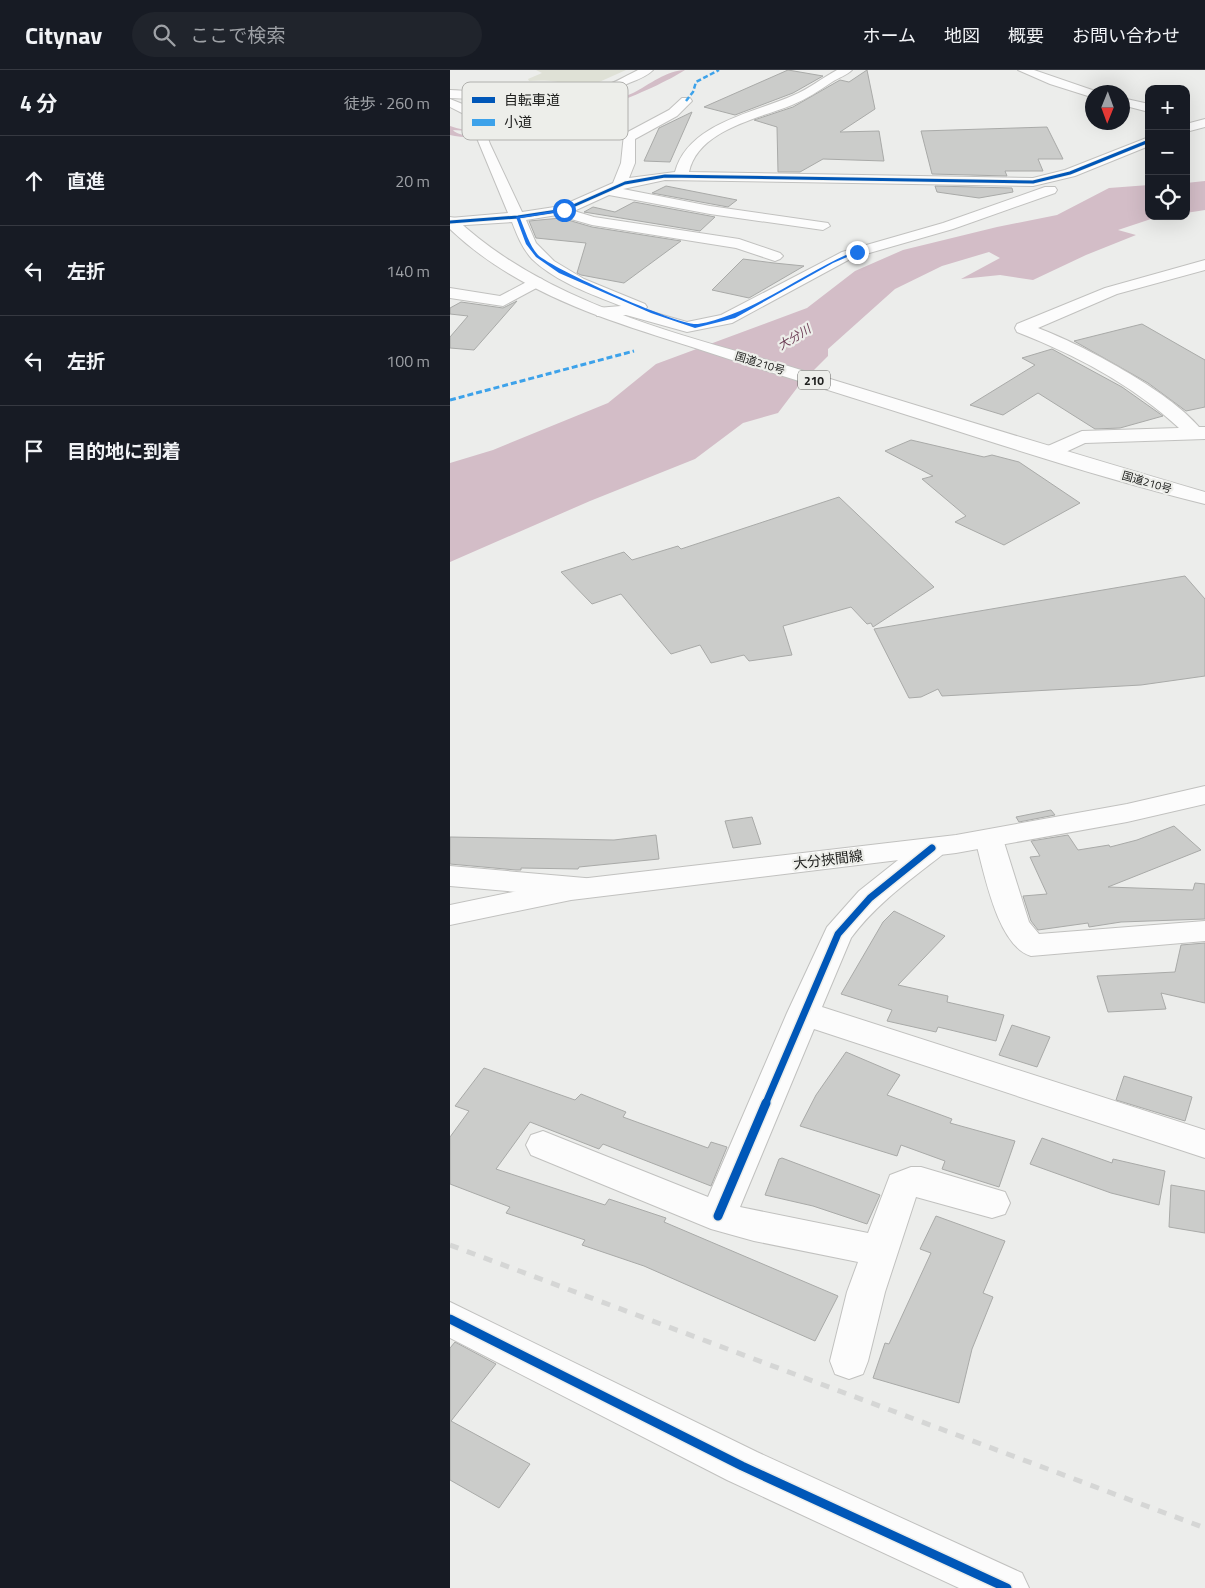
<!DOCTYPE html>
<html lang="ja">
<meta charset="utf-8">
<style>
body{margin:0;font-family:"Titillium Web","Noto Sans JP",sans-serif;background:#20242c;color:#f1f3f6}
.controls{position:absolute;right:15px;top:15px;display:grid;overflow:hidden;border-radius:10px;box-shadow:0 5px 20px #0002}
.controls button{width:45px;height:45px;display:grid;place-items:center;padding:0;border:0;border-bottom:1px solid #363941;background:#171b24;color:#f1f3f6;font:25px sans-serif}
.compass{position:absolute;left:635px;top:15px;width:45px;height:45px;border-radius:50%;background:#171b24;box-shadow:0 5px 20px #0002;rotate:181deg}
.stop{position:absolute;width:15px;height:15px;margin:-11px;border:4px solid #1a73e8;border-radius:50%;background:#fff}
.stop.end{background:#1a73e8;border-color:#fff;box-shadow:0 1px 5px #0008}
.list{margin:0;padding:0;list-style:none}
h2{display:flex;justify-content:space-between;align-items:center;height:65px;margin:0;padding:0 20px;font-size:21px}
h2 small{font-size:16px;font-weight:400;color:#9ea1a6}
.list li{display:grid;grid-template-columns:32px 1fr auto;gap:15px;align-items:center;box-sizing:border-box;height:90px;padding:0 20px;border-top:1px solid #363941}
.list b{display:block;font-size:19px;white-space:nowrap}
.list em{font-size:16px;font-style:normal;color:#9ea1a6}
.icon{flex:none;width:28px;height:28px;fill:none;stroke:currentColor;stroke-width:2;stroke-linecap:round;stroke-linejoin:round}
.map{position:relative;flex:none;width:755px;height:1518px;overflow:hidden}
header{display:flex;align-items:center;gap:30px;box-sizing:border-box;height:70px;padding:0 25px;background:#171b24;border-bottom:1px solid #363941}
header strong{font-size:24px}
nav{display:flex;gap:28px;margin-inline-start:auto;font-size:18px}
.search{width:350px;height:45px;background:#20242c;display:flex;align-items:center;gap:12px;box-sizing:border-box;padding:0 18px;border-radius:28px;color:#9ea1a6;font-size:19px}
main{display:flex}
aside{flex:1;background:#171b24}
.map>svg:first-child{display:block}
.green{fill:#dfe1d6}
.water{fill:#d3bdc7}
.building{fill:#cbccca;stroke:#a9aaa8}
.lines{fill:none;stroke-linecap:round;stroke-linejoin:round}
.minor-casing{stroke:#c1c1bf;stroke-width:2}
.major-casing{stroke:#c1c1bf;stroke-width:2}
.highway-casing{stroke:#c1c1bf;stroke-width:2}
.minor{fill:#fcfcfc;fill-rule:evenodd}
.major{fill:#fcfcfc;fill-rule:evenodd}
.highway{fill:#fcfcfc;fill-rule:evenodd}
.rail{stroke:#d5d6d5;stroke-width:5;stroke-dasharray:9 9;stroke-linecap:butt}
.quiet-far1{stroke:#3da2ea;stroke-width:2.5;stroke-dasharray:5 2.5;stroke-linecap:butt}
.quiet{stroke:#3da2ea;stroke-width:3;stroke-dasharray:6 3;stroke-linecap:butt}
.cycleway-far2-casing{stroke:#edeeea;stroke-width:4.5}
.cycleway-far1-casing{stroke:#edeeea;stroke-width:10}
.cycleway-casing{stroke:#edeeea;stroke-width:12}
.cycleway-far2{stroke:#0057b8;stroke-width:3}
.cycleway-far1{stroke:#0057b8;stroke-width:7}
.cycleway{stroke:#0057b8;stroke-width:9}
.route{fill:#1a73e8}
.labels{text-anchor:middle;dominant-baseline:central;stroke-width:4.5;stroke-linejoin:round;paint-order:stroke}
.far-street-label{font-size:11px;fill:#20211f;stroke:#edeeea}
.far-water-label{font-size:12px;font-style:italic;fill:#6e3f56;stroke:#edeeea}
.shield{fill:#edeeea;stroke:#5e5e5c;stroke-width:1}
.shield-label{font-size:12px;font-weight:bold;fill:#20211f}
.street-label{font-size:14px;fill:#20211f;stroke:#edeeea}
.key{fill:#edeeea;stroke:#b0b0ad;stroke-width:1}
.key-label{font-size:14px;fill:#20211f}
</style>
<header>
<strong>Citynav</strong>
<div class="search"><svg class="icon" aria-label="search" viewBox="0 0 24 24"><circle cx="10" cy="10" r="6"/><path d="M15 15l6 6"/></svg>ここで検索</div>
<nav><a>ホーム</a><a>地図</a><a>概要</a><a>お問い合わせ</a></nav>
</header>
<main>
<aside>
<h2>4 分<small>徒歩 · 260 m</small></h2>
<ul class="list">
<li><svg class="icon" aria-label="ahead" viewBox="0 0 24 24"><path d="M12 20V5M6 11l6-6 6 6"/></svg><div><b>直進</b></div><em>20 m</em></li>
<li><svg class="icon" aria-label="left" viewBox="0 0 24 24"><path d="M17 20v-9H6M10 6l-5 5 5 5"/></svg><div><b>左折</b></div><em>140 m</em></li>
<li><svg class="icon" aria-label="left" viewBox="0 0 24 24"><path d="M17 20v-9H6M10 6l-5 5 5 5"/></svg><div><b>左折</b></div><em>100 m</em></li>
<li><svg class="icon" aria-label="arrive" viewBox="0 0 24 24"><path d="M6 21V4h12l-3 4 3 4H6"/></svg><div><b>目的地に到着</b></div></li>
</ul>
</aside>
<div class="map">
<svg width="755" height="1518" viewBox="0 0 755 1518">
<rect width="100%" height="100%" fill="#ecedeb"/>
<path class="green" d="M86,0h90l-29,13 -6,8 -16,3 -100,-5c30,-10 65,5 95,-2 -10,-7 -28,-7 -41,-6l-1,-2 14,-6z"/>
<g class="water">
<path d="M235,0c-45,29 -182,79 -235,65v-9c28,11 63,-1 91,-6l-54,12 -34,-2c18,22 155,-26 180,-37 16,-8 34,-23 52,-23z"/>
<path d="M755,111v29l-19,3v-30z"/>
<path d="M699,115v31h17l-15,3 -33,11 18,5 -50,20 -53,25 -33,-5 -39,4 39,-21 -11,-6 -47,14 -47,23 -67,60v7l-28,28 -22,29 -35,10 -48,36 -105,42 -140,61v-99l43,-13 115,-47 48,-39 151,-56 48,-37 48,-21 94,-23 60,-12 52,-27z"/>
</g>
<g class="building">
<path d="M338,0l35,6 -30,17 -58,22 -31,-8z"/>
<path d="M417,0l8,39 -35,23 39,-1 5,30 -61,-2 -23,13h-22l-1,-45 -23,-7 39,-13 47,-27 9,2z"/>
<path d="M242,42l-22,50 -26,-1 15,-33z"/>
<path d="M597,57l16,32h-25l5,12h-38l2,5 -75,-2 -11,-43z"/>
<path d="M216,116l71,14 -9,7 -76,-14z"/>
<path d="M485,116l77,2 1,4 -34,6 -42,-6z"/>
<path d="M184,132l76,14 5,1 -15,14 -116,-19 9,-5 22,5z"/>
<path d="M111,148l31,9 89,14 -57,42 -43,-8 -4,-2 9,-30 -50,-5 -7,-17z"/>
<path d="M293,189l31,4 30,3 -55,32 -37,-8z"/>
<path d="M67,231l-43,49 -24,-2v-11l18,-21 -18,-2v-6l11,-6 42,6z"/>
<path d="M692,254l63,36v47l-19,4 -38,-28 -74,-42z"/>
<path d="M602,279l70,38 41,29 -43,12 -25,1 -57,-36 -35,22 -33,-10 65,-40 -13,-7z"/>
<path d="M461,370l73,17 8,-2 27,7 61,41 -76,42 -49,-23 11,-6 -44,-37 11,-3 -48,-25z"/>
<path d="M389,427l95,90 -61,40 -2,-4 -4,1 -16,-17 -68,19 9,29 -43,6 -5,-6 -33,8 -11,-18 -29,9 -50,-60 -29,10 -31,-32 63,-20 8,8 46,-14 3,3z"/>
<path d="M735,506l20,23v77l-64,9 -199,11 -4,-7 -17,8 -12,1 -35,-69z"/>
<path d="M601,740l4,5 -36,7 -3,-5z"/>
<path d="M302,747l9,27 -28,4 -8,-27z"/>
<path d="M724,756l27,24 -93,37 85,3 2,-7 10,1v35l-84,3 -32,5 -1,-4 -50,7 -7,-9 -8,-25 24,-2 -17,-37 10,-1 -9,-15 37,-6 10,15 31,-5 1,2 27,-7z"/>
<path d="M206,765l3,24 -80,8 -1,2 -57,-1v2h-5l-66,-6v-27l164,3z"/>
<path d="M444,841l51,25 -47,49 50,11 -1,6 57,13 -8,26 -58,-14 -2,5 -49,-11 5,-11 -51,-16 42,-72z"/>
<path d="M755,873v60l-44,-10 5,16 -58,3 -11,-36 78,-4 6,-27z"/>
<path d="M562,955l38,12 -13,30 -38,-12z"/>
<path d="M396,982l54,23 -13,20 65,24 -2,4 65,18 -16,46 -57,-18 3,-8 -44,-16 -4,11 -97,-30 16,-31z"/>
<path d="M34,998l91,32 6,-6 45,18 -3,5 85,31 3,-6 16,5 -16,39 -108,-42 -4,5 -69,-27 -34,47 109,36 4,-6 57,19 -2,4 174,74 -23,45 -171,-75 -62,-21 3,-5 -79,-27 4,-6 -60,-23v-47l19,-26 -14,-5z"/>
<path d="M674,1006l68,21 -7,24 -69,-21z"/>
<path d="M592,1068l70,25 1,-4 52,12 -6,34 -48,-12 -81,-29z"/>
<path d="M332,1088l98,37 -13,29 -54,-18 -48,-11 14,-36z"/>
<path d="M721,1115l34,6v42l-36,-6z"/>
<path d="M486,1146l69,25 -22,52 10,4 -21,52 -13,54 -86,-25 12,-35 4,1 42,-91 -11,-4z"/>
<path d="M5,1272l41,22 -45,57 79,43 -31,44 -49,-28v-132z"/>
</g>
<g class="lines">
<defs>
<g id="minor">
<path d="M188,0h15c-6,6 -16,10 -24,13 -56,28 -119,17 -179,15v-8c47,2 100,12 146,-1 15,-4 28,-12 42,-19z"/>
<path d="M387,0h15c-5,5 -14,8 -20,12 -13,9 -26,17 -40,23 -35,14 -94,25 -103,67l344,6 32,-8 84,-33v9l-74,30 -42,10 -368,-6 -42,9 87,17 118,17 2,3 -7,4 -113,-16 -101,-19 -35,16 20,6 145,22 41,14 3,3 -3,3 -5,2 -39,-13 -144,-23 -35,-10 -31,5 10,23 18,18 30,18 61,25 2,3 -2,3 42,12 34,-7 121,-63 101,-29 102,-36h10l2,3 -2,3 -102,36 -101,29 -120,65 -45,9 -61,-17 -29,1 -2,-4 2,-4 24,-2c-30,-12 -65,-24 -89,-47 -10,-11 -15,-24 -20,-37l-62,4v-8l58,-5 -39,-94 -7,-6 -12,-6v-8l20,8 11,11 9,26 32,68 39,-6 52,-23 8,-20 3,-29 45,-24 13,-12h8l2,3 -15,15 -42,23v24l-6,15 46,-6c13,-49 79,-59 119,-77 15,-6 28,-17 43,-25z"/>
<path d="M568,0h16l64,22h-6v4h-4l-38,-12z"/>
<path d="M672,28l27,6v8l-27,-7z"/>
<path d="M755,49v8l-19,5v-8z"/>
<path d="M755,190v10l-88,24 -79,34c45,17 131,63 161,99h6v12l-120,4 -30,14h-14l-3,-4 3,-4 41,-18 97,-3c-45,-42 -105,-74 -162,-96l-2,-4 2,-4 88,-36z"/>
<path d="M86,207l6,2 2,3 -2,3 -39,21 -53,-8v-10l50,8z"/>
<path d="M539,760l10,3 4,6 26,83 10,12 166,-13v20l-174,15c-34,-10 -47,-85 -56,-117l4,-6z"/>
<path d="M482,769l10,2 4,7 -4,7c-32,25 -66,49 -91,83l-29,69 383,123v28l-391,-129 -74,178 128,26 22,-58 21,-8h10l84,25 5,11 -5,11 -13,4 -76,-21 -31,95 -17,69 -5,13 -14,5 -14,-5 -5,-13 17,-69 11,-30 -104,-21 -43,-12 -180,-74 -5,-10 5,-10 12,-4 165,66 79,-184 40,-86 32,-36 63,-50z"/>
<path d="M0,796l135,12 10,3 4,7 -4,7 -10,3 -135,-12z"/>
<path d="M0,1232l307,150 265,121 7,15h-70l-232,-108 -277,-142z"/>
</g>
<path id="major" d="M755,716v18l-78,18 -171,31 -385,47 -121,25v-20l121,-25 385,-45 171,-31z"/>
<path id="highway" d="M0,147l5,1c97,91 236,118 359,156 130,40 260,80 391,118v12c-121,-30 -239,-71 -358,-108 -51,-16 -103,-32 -155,-49 -86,-27 -175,-54 -242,-118z"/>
</defs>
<use href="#minor" class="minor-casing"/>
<use href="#major" class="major-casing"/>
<use href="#highway" class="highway-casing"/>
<use href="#minor" class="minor"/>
<use href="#major" class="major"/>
<use href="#highway" class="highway"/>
<path class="rail" d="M0,1175l755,283"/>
<path class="quiet-far1" d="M236,31l7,-9 3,-10 23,-12"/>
<path class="quiet" d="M0,330l184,-49"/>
<defs>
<path id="cycleway-far2" d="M0,152l68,-5 46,-7 61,-27 40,-7 368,6 37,-9 79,-32"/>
<path id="cycleway-far1" d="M315,1035l73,-171 32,-36 62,-50"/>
<g id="cycleway">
<path d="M268,1146l48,-113"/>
<path d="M0,1249l292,147 265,122"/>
</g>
</defs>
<use href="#cycleway-far2" class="cycleway-far2-casing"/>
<use href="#cycleway-far1" class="cycleway-far1-casing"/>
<use href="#cycleway" class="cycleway-casing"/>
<use href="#cycleway-far2" class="cycleway-far2"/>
<use href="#cycleway-far1" class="cycleway-far1"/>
<use href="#cycleway" class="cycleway"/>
</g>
<path class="route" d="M115,139l-1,2 -44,7c5,12 9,27 18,37 15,14 142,72 160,69 53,-9 106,-52 157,-73l4,1 -26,11 -98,55 -40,10 -44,-15 -92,-40 -23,-16 -10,-13 -10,-27z"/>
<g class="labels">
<g class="far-street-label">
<text transform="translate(310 293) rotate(17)">国道210号</text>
<text transform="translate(697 412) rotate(16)">国道210号</text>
</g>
<g class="far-water-label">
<text transform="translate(344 267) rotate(-32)">大分川</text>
</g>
<rect class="shield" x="348" y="300.5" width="32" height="19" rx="4"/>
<g class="shield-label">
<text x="364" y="310">210</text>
</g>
<g class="street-label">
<text transform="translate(378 789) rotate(-7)">大分挾間線</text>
</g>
</g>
<rect x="12" y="12" width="166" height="58" rx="8" class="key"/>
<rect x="22" y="27" width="23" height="6" fill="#0057b8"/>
<rect x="22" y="49" width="23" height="7" fill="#3da2ea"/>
<g class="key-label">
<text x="54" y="35">自転車道</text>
<text x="54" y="57">小道</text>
</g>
</svg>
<div class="controls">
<button>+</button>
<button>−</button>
<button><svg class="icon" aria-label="locate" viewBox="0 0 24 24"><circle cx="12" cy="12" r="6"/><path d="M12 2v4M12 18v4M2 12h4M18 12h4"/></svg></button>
</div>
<svg class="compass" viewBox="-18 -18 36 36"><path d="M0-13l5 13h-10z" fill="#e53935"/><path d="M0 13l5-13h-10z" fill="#9ea1a6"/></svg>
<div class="stop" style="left:114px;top:140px"></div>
<div class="stop end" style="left:407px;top:182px"></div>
</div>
</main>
